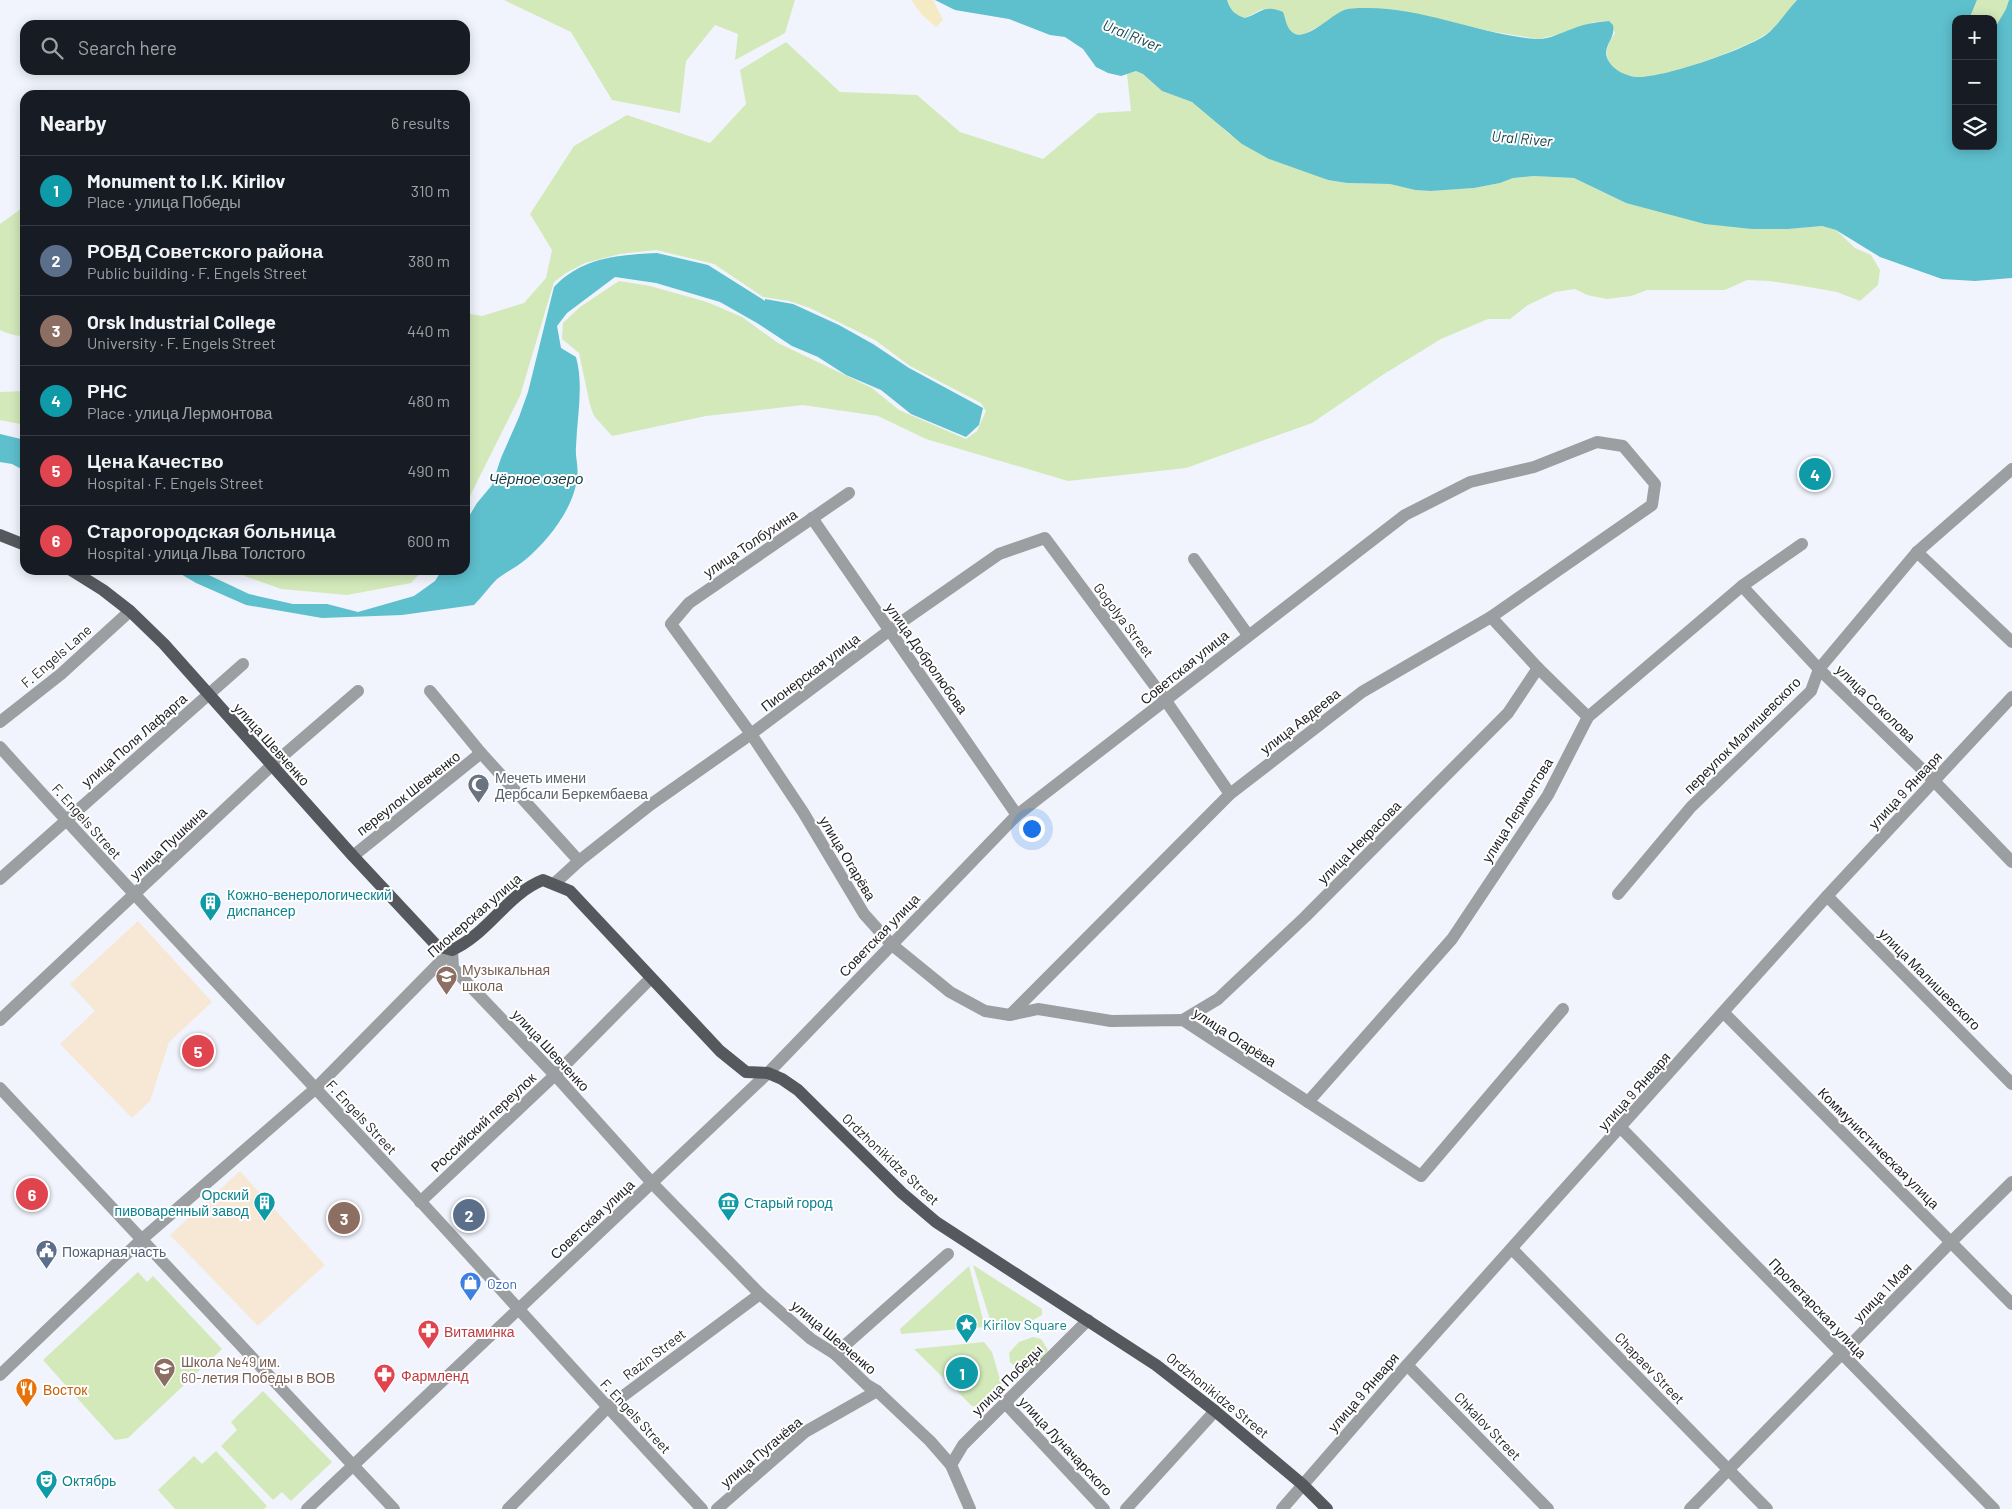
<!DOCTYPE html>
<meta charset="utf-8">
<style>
body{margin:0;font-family:Barlow,sans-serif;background:#20242c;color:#f1f3f6}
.controls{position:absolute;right:15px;top:15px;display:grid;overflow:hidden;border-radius:10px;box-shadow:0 2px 12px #0003}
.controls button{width:45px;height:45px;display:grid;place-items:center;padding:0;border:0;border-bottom:1px solid #363941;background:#171b24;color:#f1f3f6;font:25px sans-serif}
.you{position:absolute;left:1031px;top:828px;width:18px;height:18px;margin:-12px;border:4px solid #fff;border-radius:50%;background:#1a73e8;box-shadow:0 0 0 8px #1a73e833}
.badge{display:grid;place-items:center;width:32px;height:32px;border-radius:50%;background:#2563eb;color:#fff;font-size:16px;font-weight:700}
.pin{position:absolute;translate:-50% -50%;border:2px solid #fff;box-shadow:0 1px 5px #0006}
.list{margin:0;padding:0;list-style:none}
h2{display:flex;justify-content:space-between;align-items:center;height:65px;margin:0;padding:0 20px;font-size:21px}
h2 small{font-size:16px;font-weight:400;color:#9ea1a6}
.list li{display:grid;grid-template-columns:32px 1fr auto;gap:15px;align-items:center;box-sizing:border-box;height:70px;padding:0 20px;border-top:1px solid #363941}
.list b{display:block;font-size:19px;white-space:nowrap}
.list p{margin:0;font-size:16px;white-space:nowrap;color:#9ea1a6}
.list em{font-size:16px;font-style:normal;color:#9ea1a6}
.icon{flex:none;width:28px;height:28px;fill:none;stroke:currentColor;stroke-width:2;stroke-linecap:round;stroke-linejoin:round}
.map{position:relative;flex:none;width:2012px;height:1509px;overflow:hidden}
.search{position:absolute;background:#171b24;box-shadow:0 2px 12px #0003;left:20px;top:20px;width:450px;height:55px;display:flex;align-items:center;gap:12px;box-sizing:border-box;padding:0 18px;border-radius:15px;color:#9ea1a6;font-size:19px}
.panel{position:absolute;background:#171b24;box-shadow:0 2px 12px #0003;left:20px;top:90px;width:450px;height:485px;border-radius:15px}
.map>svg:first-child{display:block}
.industrial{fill:#f7e8d5}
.green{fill:#d3e9ba}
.sand{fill:#f4ebc5}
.water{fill:#5ebfcd}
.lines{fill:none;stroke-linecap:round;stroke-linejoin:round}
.minor{stroke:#9c9fa2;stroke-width:12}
.tertiary{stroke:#9c9fa2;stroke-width:12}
.primary{stroke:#55595e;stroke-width:12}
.labels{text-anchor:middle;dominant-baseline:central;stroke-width:4;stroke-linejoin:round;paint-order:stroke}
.street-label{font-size:14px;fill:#1e1f22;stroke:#fff}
.worship-label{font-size:14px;fill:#5b616d;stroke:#fff;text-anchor:start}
.culture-label{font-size:14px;fill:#0d838f;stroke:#fff;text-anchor:start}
.education-label{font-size:14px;fill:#785e54;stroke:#fff;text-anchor:start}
.service-label{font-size:14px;fill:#4e5e75;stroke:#fff;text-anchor:start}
.shop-label{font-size:14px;fill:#366cbe;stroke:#fff;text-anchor:start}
.health-label{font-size:14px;fill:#be3a42;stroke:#fff;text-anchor:start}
.food-label{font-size:14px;fill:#c56008;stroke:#fff;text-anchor:start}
.water-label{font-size:15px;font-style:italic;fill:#113e45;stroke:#fff}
</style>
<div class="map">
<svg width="2012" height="1509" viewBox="0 0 2012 1509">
<rect width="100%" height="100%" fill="#f1f4fc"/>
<g class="industrial">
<path d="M138,921l74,81 -43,40 -19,59 -18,17 -72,-74 35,-33 -25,-27z"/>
<path d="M240,1171l85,94 -67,61 -88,-91z"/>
</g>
<g class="green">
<path d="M504,0h291l-10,33 -50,27 3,-26 -23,-9 -29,36 -6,52 -68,-13 -41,-68z"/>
<path d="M1227,0h570c-10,12 -20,28 -34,36 -23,14 -100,43 -126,41 -9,0 -18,-4 -24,-10 -11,-12 -6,-22 2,-34l-6,-12 -15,1 -38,13 -18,4 -49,-8 -73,-17 -51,-6 -44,17 -18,10 -8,-1 -33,-25 -17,9c-10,-3 -15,-8 -18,-18z"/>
<path d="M1977,0h32l-3,9 -13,22v-12h-24z"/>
<path d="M786,42l54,50 77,3 43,37 83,27 55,-46 33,-2 -4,-37 9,-3 7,3 19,17 30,11 15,11 22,21 63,32 36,14 19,3 43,1 25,6 16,1 43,-3 26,-5 13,-5 21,-2 40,2 52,25 125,26h37l34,-3 14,4 19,18 16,7 9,15 -2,15 -18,16 -23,-9 -34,-6 -34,-5 -22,-1 -22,10h-78l-16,6 -24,3 -20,-4 -12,-6 -20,3 -27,13 -18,14h-22l-47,20 -57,35 -72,49 -126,45 -118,13 -142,-42 -48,-23 -75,-11 -97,11 -94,20 -18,-20 -4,-11 -11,-52 -17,-14 1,-16 17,-16 39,-26 31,5 57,16 35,15 36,26 94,45 27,22 67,29 11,-8 9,-20 -5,-8 -71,-37 -35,-26 -65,-32 -21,-7 -26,-4 -49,-33 -58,-14 -36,4 -35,9 -19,10 -12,9 -34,114 -55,110v-193l17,3 42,-13 22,-25 6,-28 -22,-36 44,-68 53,-31 83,28 36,-39 -6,-34z"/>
<path d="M25,206v130c-10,0 -16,-2 -25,-6v-106z"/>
<path d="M25,391v34l-25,-5v-28z"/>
<path d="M228,570h195l-12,13 -64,12 -66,-6z"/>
<path d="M973,1265l69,44v6l-14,8 -36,3z"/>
<path d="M969,1266l16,61 -84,7 -1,-5z"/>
<path d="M138,1272l9,10 6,-6 69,73 -94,89 -13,2 -72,-80z"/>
<path d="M1033,1337l8,2 7,11c-5,10 -16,22 -27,22l-11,-10 -1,-9 10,-11z"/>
<path d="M984,1342l8,10 9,31 -22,24 -7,-1 -58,-57z"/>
<path d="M263,1391l69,71 -41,39 -9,-9 -9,8 -52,-54 16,-16 -6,-8z"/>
<path d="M216,1451l51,55 -3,3h-89l-17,-19 36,-34 8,8z"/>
</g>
<path class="sand" d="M911,0h22l10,20 -7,7 -14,-12z"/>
<g class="water">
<path d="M935,0h292c3,10 8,15 18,18 17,-6 20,-14 38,-6 2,5 3,13 7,18 12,16 40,-14 52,-19 6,-3 15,-3 22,-3 59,-1 114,26 172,31 12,1 24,-6 36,-10 12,-5 24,-7 37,-8l4,4c3,15 -12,21 -5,35 5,10 18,16 28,17 24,2 112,-28 131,-43 11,-9 20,-23 30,-34h180l-8,19h-13v127h37v-115l13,-22 3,-9h3v278l-37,3 -33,-2 -62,-22 -44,-27 -14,-4 -34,3h-36l-47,-5 -79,-21 -52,-25 -40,-2 -21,2 -13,5 -26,5 -43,3 -16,-1 -25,-6 -43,-1 -19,-3 -59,-21 -27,-15 -50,-42 -30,-11 -19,-17 -7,-3 -15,5 -13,-3 -12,-6 -13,-18 -18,-12 -15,-2 -41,-16 -54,-9z"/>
<path d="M657,253l51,12 57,36v-2l28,5 46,21 34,19 36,24 74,40 -4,17 -13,12 -55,-23 -30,-24 -35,-15 -28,-18 -26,-11 -35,-23 -37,-21 -64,-19 -41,-6 -48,36 -10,13 4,22 15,9c8,29 1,60 0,90 -1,10 3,21 1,31 -3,30 -29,63 -52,82 -8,7 -19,12 -28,19 -8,8 -15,18 -23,26l-72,10 -80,3 -76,-13 -50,-22 -22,-13h24l51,24 44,10h34l31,8 56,-16 21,-15 7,-11h23v-47l12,-20 15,-18 9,-27 18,-41 9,-25 26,-105c28,-30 65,-32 103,-34z"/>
<path d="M0,434l25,6v31l-13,-7 -12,-2z"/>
</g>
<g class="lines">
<g class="minor">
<path d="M849,493l-160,110 -18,21 80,110 52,78 61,102 27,30 59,48 35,19 25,4 28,-6 73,12 72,-1 238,156 142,-167"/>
<path d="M812,518l205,297"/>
<path d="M1917,552l95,90"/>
<path d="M1194,559l54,76"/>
<path d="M1742,586l77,83 114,111 79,82"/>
<path d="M1491,617l47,51 50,49"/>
<path d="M430,691l51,62 98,108"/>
<path d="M0,722l61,-48 69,-63"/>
<path d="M0,747c138,154 281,303 421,455 94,102 186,206 281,307"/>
<path d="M353,856l128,-103"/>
<path d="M0,879l243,-215"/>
<path d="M555,883l24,-22 71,-56 101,-71 139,-104 109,-76 46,-16 121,163 64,93"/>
<path d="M1618,894l73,-87 120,-116 8,-22 98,-117 95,-83"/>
<path d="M1827,896l185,188"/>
<path d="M452,950l1,18 102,107 98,109 107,110 51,45 24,15 32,31 10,6 53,50 21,24 19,44"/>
<path d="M1724,1013l288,291"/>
<path d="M0,1020l271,-254 87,-75"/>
<path d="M1183,1020l35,-21 87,-82 203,-204 30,-45"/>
<path d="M768,1073l249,-258 388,-300 65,-33 64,-15 63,-25 26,4 32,38 -3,21 -161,112 -129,75 -132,102 -220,221"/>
<path d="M0,1088l394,421"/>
<path d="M1308,1102l144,-163 96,-144 40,-78 154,-131 60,-42"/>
<path d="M1620,1127l374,382"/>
<path d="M420,1202l135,-127 96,-97"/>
<path d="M1512,1249l255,260"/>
<path d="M835,1354l113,-100"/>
<path d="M1407,1365l141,144"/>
<path d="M0,1375l141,-135 174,-151 137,-139"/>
<path d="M1006,1404l98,105"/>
<path d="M951,1465l12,-20 125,-125"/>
<path d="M508,1509l99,-101 153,-114"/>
<path d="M717,1509l88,-77 72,-41"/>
<path d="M1126,1509l89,-98"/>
<path d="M1282,1509l125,-144 420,-469 185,-199"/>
<path d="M1690,1509l261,-267 61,-60"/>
</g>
<path class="tertiary" d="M307,1509l461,-436"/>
<g class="primary">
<path d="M0,535l25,10"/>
<path d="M71,570l32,20 27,21 34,33 189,212 84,90 15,4c36,-16 55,-56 91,-70l27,11 150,160 26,21 22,1 14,6 16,11 104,103 34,29 220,143 59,46 87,73 25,25"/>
</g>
</g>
<defs>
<symbol id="mosque-pin" viewBox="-11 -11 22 30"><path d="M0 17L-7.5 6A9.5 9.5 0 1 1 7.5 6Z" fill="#6b7280" stroke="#fff"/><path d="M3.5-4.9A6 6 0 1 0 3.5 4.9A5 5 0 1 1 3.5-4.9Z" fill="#fff"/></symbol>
<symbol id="building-pin" viewBox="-11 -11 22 30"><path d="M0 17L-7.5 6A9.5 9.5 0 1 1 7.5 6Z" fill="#0f9aa8" stroke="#fff"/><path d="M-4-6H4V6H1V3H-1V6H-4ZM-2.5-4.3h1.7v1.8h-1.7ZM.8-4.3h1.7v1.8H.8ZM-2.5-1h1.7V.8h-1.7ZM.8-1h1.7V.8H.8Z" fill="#fff"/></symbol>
<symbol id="school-pin" viewBox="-11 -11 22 30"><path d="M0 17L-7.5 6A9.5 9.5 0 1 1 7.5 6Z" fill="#8d6e63" stroke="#fff"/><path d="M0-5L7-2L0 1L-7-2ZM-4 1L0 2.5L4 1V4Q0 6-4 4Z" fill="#fff"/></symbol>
<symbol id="museum-pin" viewBox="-11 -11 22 30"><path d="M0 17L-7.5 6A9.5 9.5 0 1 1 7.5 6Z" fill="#0f9aa8" stroke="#fff"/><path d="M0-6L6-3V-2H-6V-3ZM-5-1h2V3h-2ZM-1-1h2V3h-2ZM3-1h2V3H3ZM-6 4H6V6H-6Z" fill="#fff"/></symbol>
<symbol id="civic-pin" viewBox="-11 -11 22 30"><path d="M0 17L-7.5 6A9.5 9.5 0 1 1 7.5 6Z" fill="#5c6f8a" stroke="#fff"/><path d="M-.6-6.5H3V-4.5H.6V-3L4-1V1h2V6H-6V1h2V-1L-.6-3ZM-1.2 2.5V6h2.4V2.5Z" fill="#fff"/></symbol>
<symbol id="shop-pin" viewBox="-11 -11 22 30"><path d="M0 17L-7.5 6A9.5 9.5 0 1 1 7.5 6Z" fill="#3f7fe0" stroke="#fff"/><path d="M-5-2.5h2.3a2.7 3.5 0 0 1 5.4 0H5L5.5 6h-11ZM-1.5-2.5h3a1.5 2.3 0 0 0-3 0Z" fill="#fff"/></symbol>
<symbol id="sight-pin" viewBox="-11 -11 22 30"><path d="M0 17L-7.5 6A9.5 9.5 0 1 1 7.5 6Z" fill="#0f9aa8" stroke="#fff"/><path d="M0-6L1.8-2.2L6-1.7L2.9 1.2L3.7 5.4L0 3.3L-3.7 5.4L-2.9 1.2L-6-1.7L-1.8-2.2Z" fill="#fff"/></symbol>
<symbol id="pharmacy-pin" viewBox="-11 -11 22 30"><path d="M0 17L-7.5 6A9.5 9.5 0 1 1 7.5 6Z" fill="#e0444e" stroke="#fff"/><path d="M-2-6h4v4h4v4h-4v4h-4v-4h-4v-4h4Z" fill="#fff"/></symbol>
<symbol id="restaurant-pin" viewBox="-11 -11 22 30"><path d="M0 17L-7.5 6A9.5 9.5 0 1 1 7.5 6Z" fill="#e8710a" stroke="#fff"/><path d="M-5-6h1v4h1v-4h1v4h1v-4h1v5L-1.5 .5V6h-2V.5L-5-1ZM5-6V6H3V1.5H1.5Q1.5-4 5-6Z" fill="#fff"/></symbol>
<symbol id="theatre-pin" viewBox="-11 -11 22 30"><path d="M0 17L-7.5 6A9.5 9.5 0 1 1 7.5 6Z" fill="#0f9aa8" stroke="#fff"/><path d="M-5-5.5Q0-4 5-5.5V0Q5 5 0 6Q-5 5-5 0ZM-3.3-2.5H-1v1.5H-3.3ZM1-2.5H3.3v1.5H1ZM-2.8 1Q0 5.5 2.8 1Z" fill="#fff"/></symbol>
</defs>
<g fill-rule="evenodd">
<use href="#mosque-pin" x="466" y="772" width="25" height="34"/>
<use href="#building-pin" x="198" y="890" width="25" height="34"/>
<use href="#school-pin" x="434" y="964" width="25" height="34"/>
<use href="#building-pin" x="252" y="1190" width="25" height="34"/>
<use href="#museum-pin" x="716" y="1190" width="25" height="34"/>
<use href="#civic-pin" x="34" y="1238" width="25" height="34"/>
<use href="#shop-pin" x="458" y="1270" width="25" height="34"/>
<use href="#sight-pin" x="954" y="1312" width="25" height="34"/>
<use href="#pharmacy-pin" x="416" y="1318" width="25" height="34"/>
<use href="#school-pin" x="152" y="1356" width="25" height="34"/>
<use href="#pharmacy-pin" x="372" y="1362" width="25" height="34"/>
<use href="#restaurant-pin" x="14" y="1376" width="25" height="34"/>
<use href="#theatre-pin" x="34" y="1468" width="25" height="34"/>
</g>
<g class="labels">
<g class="street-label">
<text transform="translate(750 543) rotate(-34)">улица Толбухина</text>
<text transform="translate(1124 620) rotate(53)">Gogolya Street</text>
<text transform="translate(56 656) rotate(-41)">F. Engels Lane</text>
<text transform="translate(927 658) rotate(55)">улица Добролюбова</text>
<text transform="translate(1184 667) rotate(-39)">Советская улица</text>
<text transform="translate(810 672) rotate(-37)">Пионерская улица</text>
<text transform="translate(1876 703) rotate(44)">улица Соколова</text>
<text transform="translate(1300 721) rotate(-38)">улица Авдеева</text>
<text transform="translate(1742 735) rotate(-45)">переулок Малишевского</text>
<text transform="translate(134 740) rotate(-41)">улица Поля Лафарга</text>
<text transform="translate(272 744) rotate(48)">улица Шевченко</text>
<text transform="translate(1905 790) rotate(-47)">улица 9 Января</text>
<text transform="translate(408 793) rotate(-38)">переулок Шевченко</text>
<text transform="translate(1517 810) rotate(-58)">улица Лермонтова</text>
<text transform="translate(87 821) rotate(48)">F. Engels Street</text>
<text transform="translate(1359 842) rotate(-45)">улица Некрасова</text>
<text transform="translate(168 843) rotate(-43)">улица Пушкина</text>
<text transform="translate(848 858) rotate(59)">улица Огарёва</text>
<text transform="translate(474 915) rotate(-41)">Пионерская улица</text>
<text transform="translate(879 935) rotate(-46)">Советская улица</text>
<text transform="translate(1930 979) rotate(45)">улица Малишевского</text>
<text transform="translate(1235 1037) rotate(33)">улица Огарёва</text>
<text transform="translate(551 1050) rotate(47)">улица Шевченко</text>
<text transform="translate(1634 1091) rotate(-48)">улица 9 Января</text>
<text transform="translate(362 1117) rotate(47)">F. Engels Street</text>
<text transform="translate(483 1122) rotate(-43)">Российский переулок</text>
<text transform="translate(1879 1148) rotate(45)">Коммунистическая улица</text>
<text transform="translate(891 1159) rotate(43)">Ordzhonikidze Street</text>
<text transform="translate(592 1219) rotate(-43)">Советская улица</text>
<text transform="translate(1882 1292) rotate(-46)">улица 1 Мая</text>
<text transform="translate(1818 1308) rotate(46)">Пролетарская улица</text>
<text transform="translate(834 1337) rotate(40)">улица Шевченко</text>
<text transform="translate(654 1354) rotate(-37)">Razin Street</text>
<text transform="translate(1650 1368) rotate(46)">Chapaev Street</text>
<text transform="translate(1007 1380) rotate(-45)">улица Победы</text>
<text transform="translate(1363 1392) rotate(-49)">улица 9 Января</text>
<text transform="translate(1218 1395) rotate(39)">Ordzhonikidze Street</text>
<text transform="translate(636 1416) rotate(47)">F. Engels Street</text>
<text transform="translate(1488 1426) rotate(46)">Chkalov Street</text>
<text transform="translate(1066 1446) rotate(47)">улица Луначарского</text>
<text transform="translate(761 1452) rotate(-40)">улица Пугачёва</text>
</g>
<g class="worship-label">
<text x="495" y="777">Мечеть имени<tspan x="495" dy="16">Дербсали Беркембаева</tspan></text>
</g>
<g class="culture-label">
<text x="227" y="894">Кожно-венерологический<tspan x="227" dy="16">диспансер</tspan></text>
<text x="249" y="1194" text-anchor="end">Орский<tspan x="249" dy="16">пивоваренный завод</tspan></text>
<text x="744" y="1202">Старый город</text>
<text x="983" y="1324">Kirilov Square</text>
<text x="62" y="1480">Октябрь</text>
</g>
<g class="education-label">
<text x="462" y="969">Музыкальная<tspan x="462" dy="16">школа</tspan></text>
<text x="181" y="1361">Школа №49 им.<tspan x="181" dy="16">60-летия Победы в ВОВ</tspan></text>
</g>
<g class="service-label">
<text x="62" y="1251">Пожарная часть</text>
</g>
<g class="shop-label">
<text x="487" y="1283">Ozon</text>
</g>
<g class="health-label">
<text x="444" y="1331">Витаминка</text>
<text x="401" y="1375">Фармленд</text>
</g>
<g class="food-label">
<text x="43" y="1389">Восток</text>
</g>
<g class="water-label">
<text transform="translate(1132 35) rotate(22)">Ural River</text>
<text transform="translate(1522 138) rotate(5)">Ural River</text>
<text x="536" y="478">Чёрное озеро</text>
</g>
</g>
</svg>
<div class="controls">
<button>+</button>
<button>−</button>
<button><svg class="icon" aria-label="layers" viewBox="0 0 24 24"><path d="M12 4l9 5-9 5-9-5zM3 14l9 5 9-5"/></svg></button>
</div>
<div class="you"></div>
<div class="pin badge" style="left:962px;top:1373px;background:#0f9aa8">1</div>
<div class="pin badge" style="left:469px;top:1215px;background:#5c6f8a">2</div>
<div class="pin badge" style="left:344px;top:1218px;background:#8d6e63">3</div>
<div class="pin badge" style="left:1815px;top:474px;background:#0f9aa8">4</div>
<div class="pin badge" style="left:198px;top:1051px;background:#e0444e">5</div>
<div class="pin badge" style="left:32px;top:1194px;background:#e0444e">6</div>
<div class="search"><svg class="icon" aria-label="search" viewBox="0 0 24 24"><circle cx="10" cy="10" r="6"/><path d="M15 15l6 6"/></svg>Search here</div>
<section class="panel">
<h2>Nearby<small>6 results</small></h2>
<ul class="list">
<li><span class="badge" style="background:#0f9aa8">1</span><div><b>Monument to I.K. Kirilov</b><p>Place · улица Победы</p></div><em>310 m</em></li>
<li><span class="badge" style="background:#5c6f8a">2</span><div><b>РОВД Советского района</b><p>Public building · F. Engels Street</p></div><em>380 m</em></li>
<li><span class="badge" style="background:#8d6e63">3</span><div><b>Orsk Industrial College</b><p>University · F. Engels Street</p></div><em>440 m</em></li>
<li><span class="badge" style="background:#0f9aa8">4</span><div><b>РНС</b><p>Place · улица Лермонтова</p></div><em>480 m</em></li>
<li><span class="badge" style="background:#e0444e">5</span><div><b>Цена Качество</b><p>Hospital · F. Engels Street</p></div><em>490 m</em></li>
<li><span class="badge" style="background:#e0444e">6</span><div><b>Старогородская больница</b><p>Hospital · улица Льва Толстого</p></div><em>600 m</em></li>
</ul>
</section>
</div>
